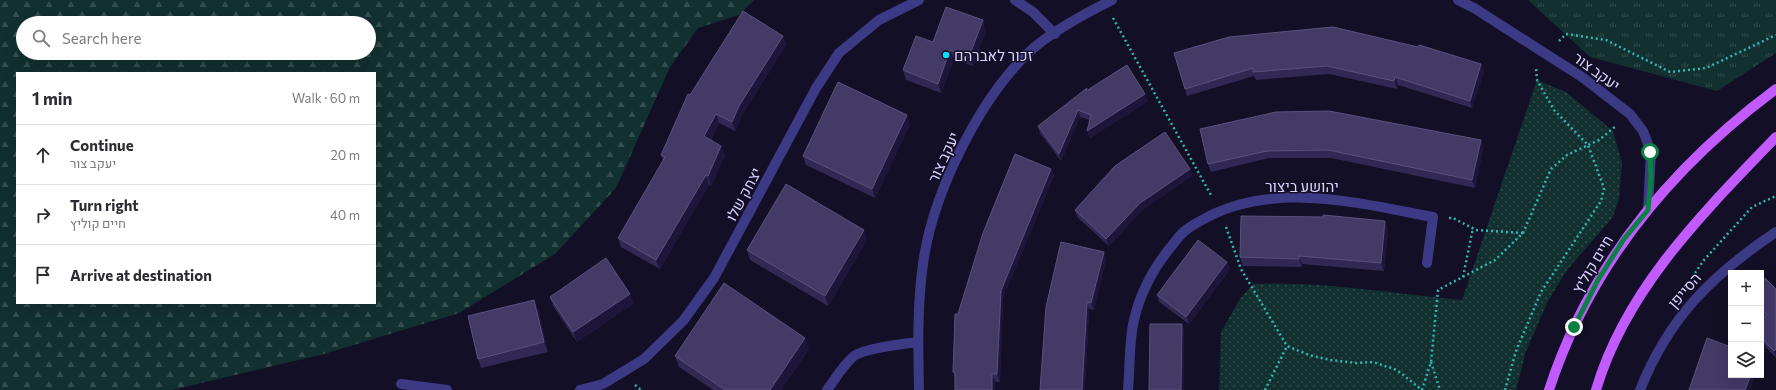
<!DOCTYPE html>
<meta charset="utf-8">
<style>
body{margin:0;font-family:Commissioner,Heebo,sans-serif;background:#f7f7f7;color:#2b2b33}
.controls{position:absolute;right:12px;bottom:12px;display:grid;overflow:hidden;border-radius:0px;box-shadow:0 4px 16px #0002}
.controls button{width:36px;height:36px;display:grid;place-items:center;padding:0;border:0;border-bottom:1px solid #e1e1e2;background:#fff;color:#2b2b33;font:20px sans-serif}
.stop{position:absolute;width:12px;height:12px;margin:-9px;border:3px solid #0b8043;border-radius:50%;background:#fff}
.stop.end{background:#0b8043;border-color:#fff;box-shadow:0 1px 4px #0008}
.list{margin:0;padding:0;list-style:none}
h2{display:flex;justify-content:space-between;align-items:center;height:52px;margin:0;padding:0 16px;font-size:17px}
h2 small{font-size:13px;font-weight:400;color:#7c7c81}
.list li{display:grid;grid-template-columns:26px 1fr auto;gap:12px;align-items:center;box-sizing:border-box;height:60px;padding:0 16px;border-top:1px solid #e1e1e2}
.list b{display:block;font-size:15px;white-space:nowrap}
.list p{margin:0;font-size:13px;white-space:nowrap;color:#7c7c81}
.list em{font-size:13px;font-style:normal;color:#7c7c81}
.icon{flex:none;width:22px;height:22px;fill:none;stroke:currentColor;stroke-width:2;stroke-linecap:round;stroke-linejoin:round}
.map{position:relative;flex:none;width:1776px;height:390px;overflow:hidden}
.search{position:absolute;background:#fff;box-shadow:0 4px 16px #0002;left:16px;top:16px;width:360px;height:44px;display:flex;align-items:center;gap:10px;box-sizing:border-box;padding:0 14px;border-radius:22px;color:#7c7c81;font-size:15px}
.panel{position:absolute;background:#fff;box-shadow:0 4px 16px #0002;left:16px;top:72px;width:360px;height:232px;border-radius:0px}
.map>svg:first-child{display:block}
.grass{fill:url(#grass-tufts)}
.forest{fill:url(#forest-firs);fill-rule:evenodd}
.park{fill:url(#park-dots)}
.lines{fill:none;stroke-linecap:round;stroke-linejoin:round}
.path{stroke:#2fb8b0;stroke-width:2.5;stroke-dasharray:2 3;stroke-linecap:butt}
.minor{stroke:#3d3a85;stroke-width:10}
.major{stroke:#c25bff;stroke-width:10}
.wall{fill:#312854}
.shaded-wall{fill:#1d163a}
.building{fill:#433a66;stroke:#5a527e}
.route{stroke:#0b8043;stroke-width:5}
.poi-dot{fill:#00e5ff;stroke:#130f26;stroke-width:1.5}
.labels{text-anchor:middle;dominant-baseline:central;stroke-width:3;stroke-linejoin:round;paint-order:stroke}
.poi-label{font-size:15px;fill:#d9d4ff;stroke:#130f26;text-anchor:start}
.street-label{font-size:15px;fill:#d9d4ff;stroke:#130f26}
</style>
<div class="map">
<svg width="1776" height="390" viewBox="0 0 1776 390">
<defs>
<pattern id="grass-tufts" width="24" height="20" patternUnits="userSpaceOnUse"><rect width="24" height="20" fill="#12302f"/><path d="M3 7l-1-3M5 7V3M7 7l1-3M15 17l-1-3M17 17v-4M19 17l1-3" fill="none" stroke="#344d4e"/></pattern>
<pattern id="forest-firs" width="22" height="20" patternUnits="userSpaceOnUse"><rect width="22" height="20" fill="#12302f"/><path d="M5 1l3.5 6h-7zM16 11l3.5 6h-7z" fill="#344d4e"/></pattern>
<pattern id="park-dots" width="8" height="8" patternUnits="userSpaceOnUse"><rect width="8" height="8" fill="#12302f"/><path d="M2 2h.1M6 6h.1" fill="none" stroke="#344d4e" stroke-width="1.8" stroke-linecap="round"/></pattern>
</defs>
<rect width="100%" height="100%" fill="#130f26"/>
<path class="grass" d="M1528,0h248v53l-59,38 -127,-34z"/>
<path class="forest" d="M0,0h754l-15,15 -41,13 -28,39 -54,121 -61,66 -96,59 -135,41 -152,36h-172zM23,23h346v30h-346zM17,73h358v230h-358z"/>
<path class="park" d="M1537,80l29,12 47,39 9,32 -3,35 -6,19 -46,53 -19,31 -22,50 -10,39h-297l2,-58 19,-33 13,-15c71,-3 139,10 209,16z"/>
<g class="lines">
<g class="path">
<path d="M1113,18l99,179"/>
<path d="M1559,41l7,-7 40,6 64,32 36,-4 70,-33"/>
<path d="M1449,218h4l23,12 47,3"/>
<path d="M1226,227l15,42 46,77 22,9 21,5 26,3 17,-1 24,8 25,20 9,-28 7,-72 57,-30 28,-27 28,-64 16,-14 32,-15 17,-14"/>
<path d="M1695,273l9,-13 48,-53 24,-11"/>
<path d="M1463,277l10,-49"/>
<path d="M1431,362l8,25v3"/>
<path d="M635,385l6,5"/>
<path d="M1265,390l22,-44"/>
<path d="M1505,390l11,-39 25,-59 60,-91 3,-13 -16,-43 -34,-35 -17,-30 -1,-12"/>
</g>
<g class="minor">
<path d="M1015,0l18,12 22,22"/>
<path d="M1458,0l16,8 108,69 48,37 13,17 8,21 -3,58"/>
<path d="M401,384l46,6"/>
<path d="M580,390l23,-6 41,-25 39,-38 31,-43 102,-190 23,-35 40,-33 40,-20"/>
<path d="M827,390c9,-12 16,-25 27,-34 10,-8 50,-12 64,-14"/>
<path d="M919,390c-1,-44 -2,-88 5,-133 11,-67 55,-157 104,-204 21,-20 58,-40 84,-53"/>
<path d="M1128,390c2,-21 1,-50 6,-70 6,-26 19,-51 36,-72 5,-6 10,-14 16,-18 5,-4 11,-7 16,-10 70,-40 156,-17 231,-3l-6,46"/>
<path d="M1640,390c29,-73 72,-115 136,-158"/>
</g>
<g class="major">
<path d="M1549,390c41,-126 122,-223 227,-301"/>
<path d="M1596,390c30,-102 109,-179 180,-253"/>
</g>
</g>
<g class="wall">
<path d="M986,30l-13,36 -19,-7 -13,34 -35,-13 -3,-10 30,-28z"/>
<path d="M783,36l3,9 -44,70 -7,16 -16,-8 -8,17 14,15 -14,31 -2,-1 -49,84 -39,-22 -3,-9 45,-77 -2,-6 29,-60z"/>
<path d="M1174,53l307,11 3,8 -12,36 -74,-23 -1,4 -68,-15 -73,6 -2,-4 -67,20z"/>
<path d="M1088,90l60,11 -58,37 -3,-7 3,-11 -10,-3 -19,44 -21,-28 -2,-7z"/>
<path d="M910,124l-35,74 -69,-33 -3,-9z"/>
<path d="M1200,129l281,11 2,8 -8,40 -144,-30h-62l-58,14 -3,-8z"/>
<path d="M1051,169l3,7 -51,122 -3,84 -45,-3 -2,-7 5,-58z"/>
<path d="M1190,169l2,7 -50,34 -33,36 -32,-29 -2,-7z"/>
<path d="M1388,229l-4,42 -82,-7v3l-59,-1 -3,-9z"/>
<path d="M867,240l-39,66 -78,-46 -3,-10z"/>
<path d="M1106,259l-12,51 -5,-1 -4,81h-45z"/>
<path d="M1227,262l3,7 -41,55 -30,-22 -2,-7z"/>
<path d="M1761,282l15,7v69l-10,-11 -5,13 3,-43 -3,-3z"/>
<path d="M550,297l84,6 -57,39 -24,-36z"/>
<path d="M538,309l10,43 -67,16 -3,-9z"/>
<path d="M809,349l-28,41h-68l-34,-23 -4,-11z"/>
</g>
<g class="shaded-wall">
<path d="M983,20l3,10 -13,36 -4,-9z"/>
<path d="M783,36l3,9 -44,70 -7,16 -3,-9 7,-16z"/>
<path d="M950,50l4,9 -13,34 -3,-9z"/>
<path d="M1481,64l3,8 -12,36 -2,-7z"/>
<path d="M1395,77l3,8 -1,4 -3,-8z"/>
<path d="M1145,94l3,7 -58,37 -3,-7z"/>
<path d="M1078,110l2,7 -19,44 -2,-7z"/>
<path d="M716,114l3,9 -11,22 -4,-9z"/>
<path d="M907,115l3,9 -35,74 -3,-9z"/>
<path d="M1481,140l2,8 -8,40 -3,-8z"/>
<path d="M721,146l4,9 -14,31 -3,-10z"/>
<path d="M1051,169l3,7 -51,122 -3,84 -3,-8 3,-81z"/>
<path d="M1190,169l2,7 -50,34 -33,36 -3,-7 34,-36z"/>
<path d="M706,175l3,10 -49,84 -4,-9z"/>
<path d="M1385,221l3,8 -4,42 -3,-8z"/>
<path d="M864,230l3,10 -39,66 -3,-10z"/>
<path d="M1104,252l2,7 -12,51 -3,-7z"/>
<path d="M1299,256l3,8v3l-3,-8z"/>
<path d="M1227,262l3,7 -41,55 -3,-7z"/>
<path d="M630,294l4,9 -57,39 -4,-10z"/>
<path d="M534,300l4,9 10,43 -4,-10z"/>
<path d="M1087,302l2,7 -4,81h-3z"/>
<path d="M1182,324l2,7v59h-3z"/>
<path d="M805,338l4,11 -28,41h-11z"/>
<path d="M1763,340l3,7 -5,13v-14z"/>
<path d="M1776,349v8l-2,-6z"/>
<path d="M992,374l3,8v8h-3z"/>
<path d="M1751,375h5l-6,15h-5z"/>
</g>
<g class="building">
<path d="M946,7l37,13 -14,37 -19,-7 -12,34 -35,-14 13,-34 17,6z"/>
<path d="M743,11l40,25 -44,70 -7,16 -16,-8 -12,22 17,10 -13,30 -2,-1 -50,85 -38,-22 47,-81 -4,-2 27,-61 2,1z"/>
<path d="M1333,27l85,20 1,-2 62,19 -11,37 -75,-24 -1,4 -67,-15 -74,6v-4l-68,21 -11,-36 55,-16z"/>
<path d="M1127,65l18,29 -58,37 4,-16 -13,-5 -19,44 -21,-28 49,-38 -1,3z"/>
<path d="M838,82l69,33 -35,74 -69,-33z"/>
<path d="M1329,111l152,29 -9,40 -144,-30 -61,1 -59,13 -8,-35 76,-17z"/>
<path d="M1165,132l25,37 -50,34 -34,36 -31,-29 40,-44z"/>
<path d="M1015,154l36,15 -51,124 1,-2 -4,83h-5v16h-37v-18h-2l2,-58h3l25,-81z"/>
<path d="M786,184l78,46 -39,66 -78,-46z"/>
<path d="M1323,215l62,6 -4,42 -82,-7v3l-59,-2 1,-41 82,1z"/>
<path d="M1198,240l29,22 -41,55 -29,-22z"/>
<path d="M1061,242l43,10 -13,51 -4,-1 -5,88h-42l6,-83z"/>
<path d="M606,258l24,36 -57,38 -23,-35z"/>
<path d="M1765,278l11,11v60l-2,2 -11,-11 -2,6v-26l6,-5 -6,-6v-27z"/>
<path d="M724,283l81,55 -35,52h-45l-50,-34z"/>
<path d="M534,300l10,42 -66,17 -10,-43z"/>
<path d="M1150,324h32l-1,66h-32z"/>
<path d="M1707,338l24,9v28h20l-6,15h-56z"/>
</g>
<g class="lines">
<path class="route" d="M1574,327l24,-47 26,-41 24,-29 3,-33 -1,-25"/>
</g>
<circle class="poi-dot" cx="946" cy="55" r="4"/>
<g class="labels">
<g class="poi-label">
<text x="954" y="55">זכור לאברהם</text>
</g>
<g class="street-label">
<text transform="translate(1597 71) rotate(36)">יעקב צור</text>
<text transform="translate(943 157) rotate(-65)">יעקב צור</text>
<text x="1302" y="186">יהושע ביצור</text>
<text transform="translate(743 194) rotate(-62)">יצחק שלו</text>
<text transform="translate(1592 264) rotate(-59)">חיים קוליץ</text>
<text transform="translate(1684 290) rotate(-49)">הסייפן</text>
</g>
</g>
</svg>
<div class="controls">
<button>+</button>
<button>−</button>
<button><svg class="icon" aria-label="layers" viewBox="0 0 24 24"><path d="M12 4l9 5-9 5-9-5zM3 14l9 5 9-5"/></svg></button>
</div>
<div class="stop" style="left:1650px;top:152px"></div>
<div class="stop end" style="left:1574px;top:327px"></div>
<div class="search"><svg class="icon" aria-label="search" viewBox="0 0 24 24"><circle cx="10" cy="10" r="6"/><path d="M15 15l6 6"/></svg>Search here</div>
<section class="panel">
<h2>1 min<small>Walk · 60 m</small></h2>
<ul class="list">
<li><svg class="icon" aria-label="ahead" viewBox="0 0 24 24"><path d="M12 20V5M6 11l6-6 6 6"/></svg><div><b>Continue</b><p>יעקב צור</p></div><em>20 m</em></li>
<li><svg class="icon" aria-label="right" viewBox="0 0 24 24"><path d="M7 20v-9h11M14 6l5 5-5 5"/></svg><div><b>Turn right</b><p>חיים קוליץ</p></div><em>40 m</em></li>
<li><svg class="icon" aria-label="arrive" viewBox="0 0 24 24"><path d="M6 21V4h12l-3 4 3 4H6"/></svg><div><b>Arrive at destination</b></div></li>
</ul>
</section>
</div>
